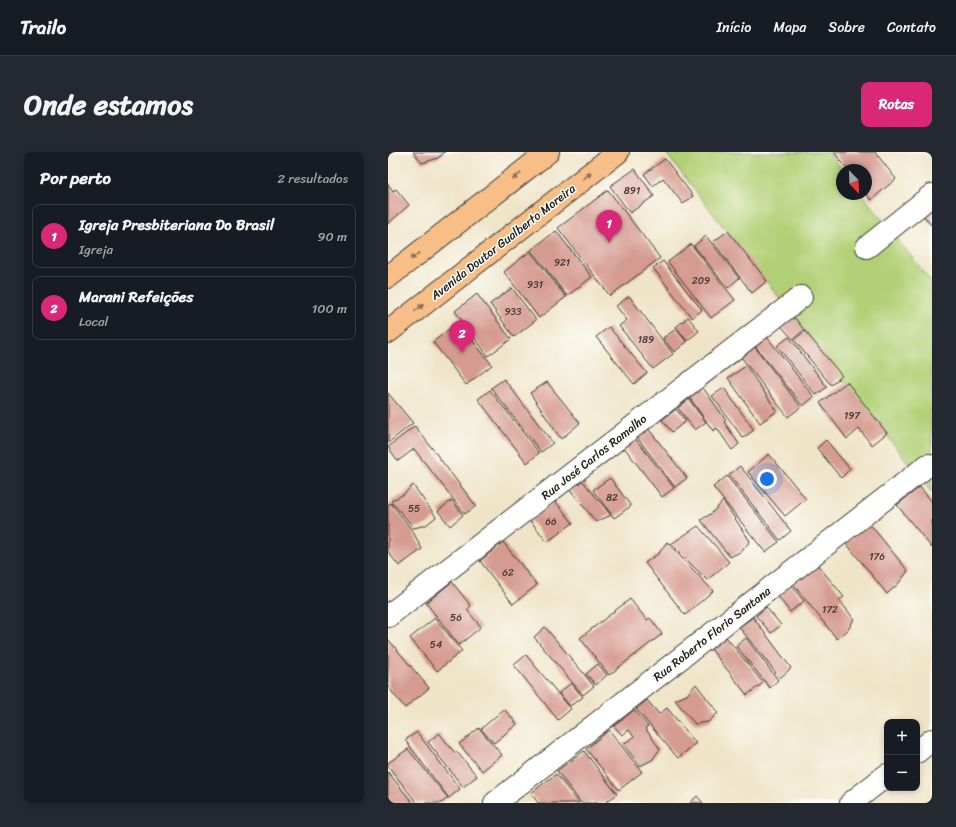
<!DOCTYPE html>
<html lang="pt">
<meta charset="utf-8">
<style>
body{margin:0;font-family:Sriracha,sans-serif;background:#242831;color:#f1f3f6}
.controls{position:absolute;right:12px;bottom:12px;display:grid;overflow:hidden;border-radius:8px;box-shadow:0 2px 6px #0003}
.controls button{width:36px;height:36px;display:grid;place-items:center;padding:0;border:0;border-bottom:1px solid #363941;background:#171b24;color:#f1f3f6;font:20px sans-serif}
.compass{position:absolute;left:448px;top:12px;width:36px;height:36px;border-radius:50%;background:#171b24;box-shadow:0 2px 6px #0003;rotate:157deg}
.you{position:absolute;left:379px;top:327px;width:14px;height:14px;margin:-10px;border:3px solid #fff;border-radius:50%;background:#1a73e8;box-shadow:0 0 0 6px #1a73e833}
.badge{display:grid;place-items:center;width:26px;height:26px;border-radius:50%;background:#db2777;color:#fff;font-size:13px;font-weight:700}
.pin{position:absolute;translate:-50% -33px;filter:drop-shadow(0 1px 2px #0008)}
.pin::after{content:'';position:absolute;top:21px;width:14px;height:12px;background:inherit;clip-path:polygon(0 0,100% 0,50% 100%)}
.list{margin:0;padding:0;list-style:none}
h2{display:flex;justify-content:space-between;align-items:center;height:52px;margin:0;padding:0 16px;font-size:17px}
h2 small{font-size:13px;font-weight:400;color:#9ea1a6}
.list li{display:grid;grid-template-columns:26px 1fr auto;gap:12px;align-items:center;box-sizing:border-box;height:64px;margin:0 8px 8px;padding:0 8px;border:1px solid #363941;border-radius:8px}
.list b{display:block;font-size:15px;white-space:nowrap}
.list p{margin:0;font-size:13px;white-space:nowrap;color:#9ea1a6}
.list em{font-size:13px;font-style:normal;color:#9ea1a6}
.map{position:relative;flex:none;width:544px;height:651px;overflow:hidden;border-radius:8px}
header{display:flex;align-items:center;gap:24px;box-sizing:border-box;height:56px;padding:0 20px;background:#171b24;border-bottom:1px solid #363941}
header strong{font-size:19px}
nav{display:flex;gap:22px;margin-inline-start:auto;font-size:14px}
.intro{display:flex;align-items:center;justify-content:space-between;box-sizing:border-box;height:96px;padding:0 24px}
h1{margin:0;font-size:28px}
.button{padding:10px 18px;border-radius:8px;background:#db2777;color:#fff;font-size:14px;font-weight:700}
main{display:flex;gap:24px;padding:0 24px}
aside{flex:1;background:#171b24;border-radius:8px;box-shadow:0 2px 6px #0003}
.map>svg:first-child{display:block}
.green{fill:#b2d076;stroke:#677649}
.building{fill:#d69b90}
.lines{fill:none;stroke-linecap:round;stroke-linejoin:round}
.minor-casing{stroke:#3c3a36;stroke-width:24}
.major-casing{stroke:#3c3a36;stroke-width:24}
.minor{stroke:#fff;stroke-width:22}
.major{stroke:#f7be87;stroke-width:22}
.oneway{fill:#8a6d52}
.labels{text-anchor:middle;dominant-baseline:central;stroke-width:3;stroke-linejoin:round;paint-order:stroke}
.number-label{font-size:10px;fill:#4a3c39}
.street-label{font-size:12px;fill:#1c1c1c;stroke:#fdfcf7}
</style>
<header>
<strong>Trailo</strong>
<nav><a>Início</a><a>Mapa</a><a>Sobre</a><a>Contato</a></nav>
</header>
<div class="intro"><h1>Onde estamos</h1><a class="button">Rotas</a></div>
<main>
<aside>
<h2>Por perto<small>2 resultados</small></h2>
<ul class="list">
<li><span class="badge">1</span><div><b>Igreja Presbiteriana Do Brasil</b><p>Igreja</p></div><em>90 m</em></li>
<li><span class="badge">2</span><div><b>Marani Refeições</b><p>Local</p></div><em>100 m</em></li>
</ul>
</aside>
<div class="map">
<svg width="544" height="651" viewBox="0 0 544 651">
<rect width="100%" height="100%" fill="#fdfcf7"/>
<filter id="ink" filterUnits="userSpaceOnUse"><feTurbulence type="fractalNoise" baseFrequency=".025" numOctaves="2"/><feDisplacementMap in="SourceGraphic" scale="8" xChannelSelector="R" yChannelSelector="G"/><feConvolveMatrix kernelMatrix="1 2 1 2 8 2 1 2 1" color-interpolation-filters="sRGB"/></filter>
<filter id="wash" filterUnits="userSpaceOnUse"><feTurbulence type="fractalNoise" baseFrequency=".012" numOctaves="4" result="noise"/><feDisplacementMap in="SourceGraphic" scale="16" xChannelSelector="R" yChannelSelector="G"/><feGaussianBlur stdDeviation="0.9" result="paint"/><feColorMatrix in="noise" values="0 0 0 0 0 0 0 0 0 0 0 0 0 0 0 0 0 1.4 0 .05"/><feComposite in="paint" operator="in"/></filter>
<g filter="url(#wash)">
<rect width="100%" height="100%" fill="#efe4c7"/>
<path class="green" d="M277,0h164l14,18h-1v24h20l70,89v210z"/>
<g id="blocks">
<g class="building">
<path d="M25,0h32l-7,6 -16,5z"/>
<path d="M446,0h41l21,27 -25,21 -5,-7v-23h-18z"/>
<path d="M277,7l28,37 -10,8 -20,-26 -10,8 -9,-12z"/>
<path d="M247,17l19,27 -24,17 -20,-27z"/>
<path d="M0,32l5,7 3,-2 13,16 -21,19z"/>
<path d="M220,38l52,68 -50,38 -52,-68z"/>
<path d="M544,55v19l-9,-11z"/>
<path d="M168,79l36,46 -25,19 -36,-46z"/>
<path d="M340,79l39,50 -15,12 -39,-51z"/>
<path d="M318,84l33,42 -11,10 -34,-42z"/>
<path d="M303,92l44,56 -24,18 -43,-56z"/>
<path d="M142,99l36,46 -27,21 -35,-46z"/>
<path d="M275,109l39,49 -10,8 -39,-50z"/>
<path d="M124,136l24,32 -22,17 -24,-33z"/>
<path d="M89,142l34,45 -23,17 -33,-45z"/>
<path d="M241,144l44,58 -20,15 -34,-43 8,-6 -11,-14z"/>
<path d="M300,165l11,14 -12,10 -11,-14z"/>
<path d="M401,166h6l9,12 -11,9 -13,-14z"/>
<path d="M70,170l34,43 -26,20 -33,-43z"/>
<path d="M221,175l38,46 -13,11 -38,-47z"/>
<path d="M288,177l11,13 -13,10 -11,-14z"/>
<path d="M417,179l37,45 -11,9 -37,-45z"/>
<path d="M379,185l47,60 -11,9 -48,-60z"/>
<path d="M401,185l38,50 -11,8 -39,-49z"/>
<path d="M366,194l47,61 -13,10 -47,-60z"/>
<path d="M358,214l31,45 -17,12 -32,-45z"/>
<path d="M116,227l49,64 -12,9 -50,-64z"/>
<path d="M159,230l33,41 -19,16 -31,-46z"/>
<path d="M459,230l40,51 -15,12 -13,-16 -12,10 -27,-36z"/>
<path d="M313,233l25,35 -2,2 15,22 -7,6 -15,-22 -4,3 -26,-37z"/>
<path d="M336,236l30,42 -11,8 -31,-42z"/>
<path d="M102,238l49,63 -12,10 -49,-64z"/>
<path d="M0,241l25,30 -25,20z"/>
<path d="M301,247l17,23 -11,8 -17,-22z"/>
<path d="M288,257l10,12 -14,11 -10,-12z"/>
<path d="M27,274l61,80 -11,8 -51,-65 -16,12 -10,-14z"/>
<path d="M259,275l40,51 -12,9 -39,-51z"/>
<path d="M246,285l40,51 -12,9 -39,-51z"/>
<path d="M438,288l24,29 -9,9 -24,-30z"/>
<path d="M381,302l37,45 -21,17 -37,-44z"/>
<path d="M352,314l51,65 -11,9 -51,-65z"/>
<path d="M339,324l52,66 -14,10 -52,-65z"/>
<path d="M222,326l21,28 -17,12 -21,-28z"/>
<path d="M193,327l30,36 -15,7 -28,-35z"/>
<path d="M25,333l23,32 -10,8 -12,3 -23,-27 13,-7z"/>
<path d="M532,335l12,15v46l-35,-43z"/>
<path d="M64,348l11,15 -13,11 -12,-15z"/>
<path d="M167,349l18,22 -26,19 -17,-22z"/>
<path d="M335,349l27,40 -8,10 -12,6 -29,-37 11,-7z"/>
<path d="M3,351l21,27 10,19 -23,17 -11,-14v-47z"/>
<path d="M481,371l39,48 -10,13 -11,10 -41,-51z"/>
<path d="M310,374l31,36 -22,18 -36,-36z"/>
<path d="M115,390l34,43 -24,19 -33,-43z"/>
<path d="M279,390l46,49 -28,24 -40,-52 14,-10z"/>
<path d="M429,412l27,33 -5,3 15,19 -6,11 -11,9 -44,-55z"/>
<path d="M64,430l19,24 -4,4 14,17 -22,18 -33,-42z"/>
<path d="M403,433l13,16 -14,11 -13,-17z"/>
<path d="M242,447l17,21 3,-2 12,16 -53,41 -29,-37z"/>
<path d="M378,455l15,18 -10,8 -15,-17z"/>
<path d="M365,465l38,51 -11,10 -41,-51z"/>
<path d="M47,466l27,33 -25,20 -27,-33z"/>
<path d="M157,475l49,59 -11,9 -49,-58z"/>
<path d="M338,485l37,46 -16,12 -36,-46z"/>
<path d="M358,486l32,42 -8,8 -34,-42z"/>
<path d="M0,487l41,49 -24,20 -17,-21z"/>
<path d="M138,503l45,54 -13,11 -44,-55z"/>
<path d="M210,512l9,11 -11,10 -10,-11z"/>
<path d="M183,531l12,14 -13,9 -11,-13z"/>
<path d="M308,532l22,29 -10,9 -13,2 -20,-24 12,-5z"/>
<path d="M259,548l12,14 8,-6 29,35 -18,15 -42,-49z"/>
<path d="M116,557l13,15 -23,19 -13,-14z"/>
<path d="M246,558l14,16 -3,2 15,21 -8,11 -12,6 -17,-22 11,-7 -5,-7 -7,5 -8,-9z"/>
<path d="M91,576l23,27 -20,16 -23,-27z"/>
<path d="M221,578l33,42 -23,18 -33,-41z"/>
<path d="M29,580l43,57 -11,9 -44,-58z"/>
<path d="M51,581l16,20 2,-1 20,24 -14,11 -35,-45z"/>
<path d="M20,597l40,49 -7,5h-24l-29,-37v-3z"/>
<path d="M196,599l33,43 -12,9h-24l-24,-32z"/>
<path d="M0,620l25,31h-25z"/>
<path d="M168,622l23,29h-41l-7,-10z"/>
<path d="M309,644l6,7h-13z"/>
</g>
</g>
</g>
<g filter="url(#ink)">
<use href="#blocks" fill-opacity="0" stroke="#3c3a36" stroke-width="1"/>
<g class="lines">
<defs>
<g id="minor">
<path d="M479,95l65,-52"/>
<path d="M0,464l413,-319"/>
<path d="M529,600l15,-12"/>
<path d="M107,651l433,-338"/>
<path d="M463,651l36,-28"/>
</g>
<g id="major">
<path d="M0,125l160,-125"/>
<path d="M0,180l230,-180"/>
</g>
</defs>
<use href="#minor" class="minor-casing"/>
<use href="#major" class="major-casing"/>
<use href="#minor" class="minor"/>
<use href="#major" class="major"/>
</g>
<defs><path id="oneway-solid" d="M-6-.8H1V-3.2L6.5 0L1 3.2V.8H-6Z"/></defs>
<g class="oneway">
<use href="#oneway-solid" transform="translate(129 24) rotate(142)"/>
<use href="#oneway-solid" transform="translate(199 24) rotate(-38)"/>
<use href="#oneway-solid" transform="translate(27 104) rotate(142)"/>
<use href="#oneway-solid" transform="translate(31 156) rotate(-38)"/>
</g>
</g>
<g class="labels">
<g class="number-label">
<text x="244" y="39">891</text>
<text x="174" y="111">921</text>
<text x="313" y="129">209</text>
<text x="147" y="133">931</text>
<text x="125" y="160">933</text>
<text x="258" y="188">189</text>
<text x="464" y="264">197</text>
<text x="224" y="346">82</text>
<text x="26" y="357">55</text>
<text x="163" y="370">66</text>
<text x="489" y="405">176</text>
<text x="120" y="421">62</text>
<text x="442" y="458">172</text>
<text x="68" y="466">56</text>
<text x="48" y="493">54</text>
</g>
<g class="street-label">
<text transform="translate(115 90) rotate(-38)">Avenida Doutor Gualberto Moreira</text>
<text transform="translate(206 305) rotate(-38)">Rua José Carlos Ramalho</text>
<text transform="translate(324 482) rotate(-38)">Rua Roberto Florio Santana</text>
</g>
</g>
</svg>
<div class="controls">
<button>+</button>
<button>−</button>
</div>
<svg class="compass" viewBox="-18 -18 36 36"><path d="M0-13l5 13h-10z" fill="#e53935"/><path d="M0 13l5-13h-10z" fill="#9ea1a6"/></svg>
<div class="you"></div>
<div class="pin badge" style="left:221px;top:91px">1</div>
<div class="pin badge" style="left:74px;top:201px">2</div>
</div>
</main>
